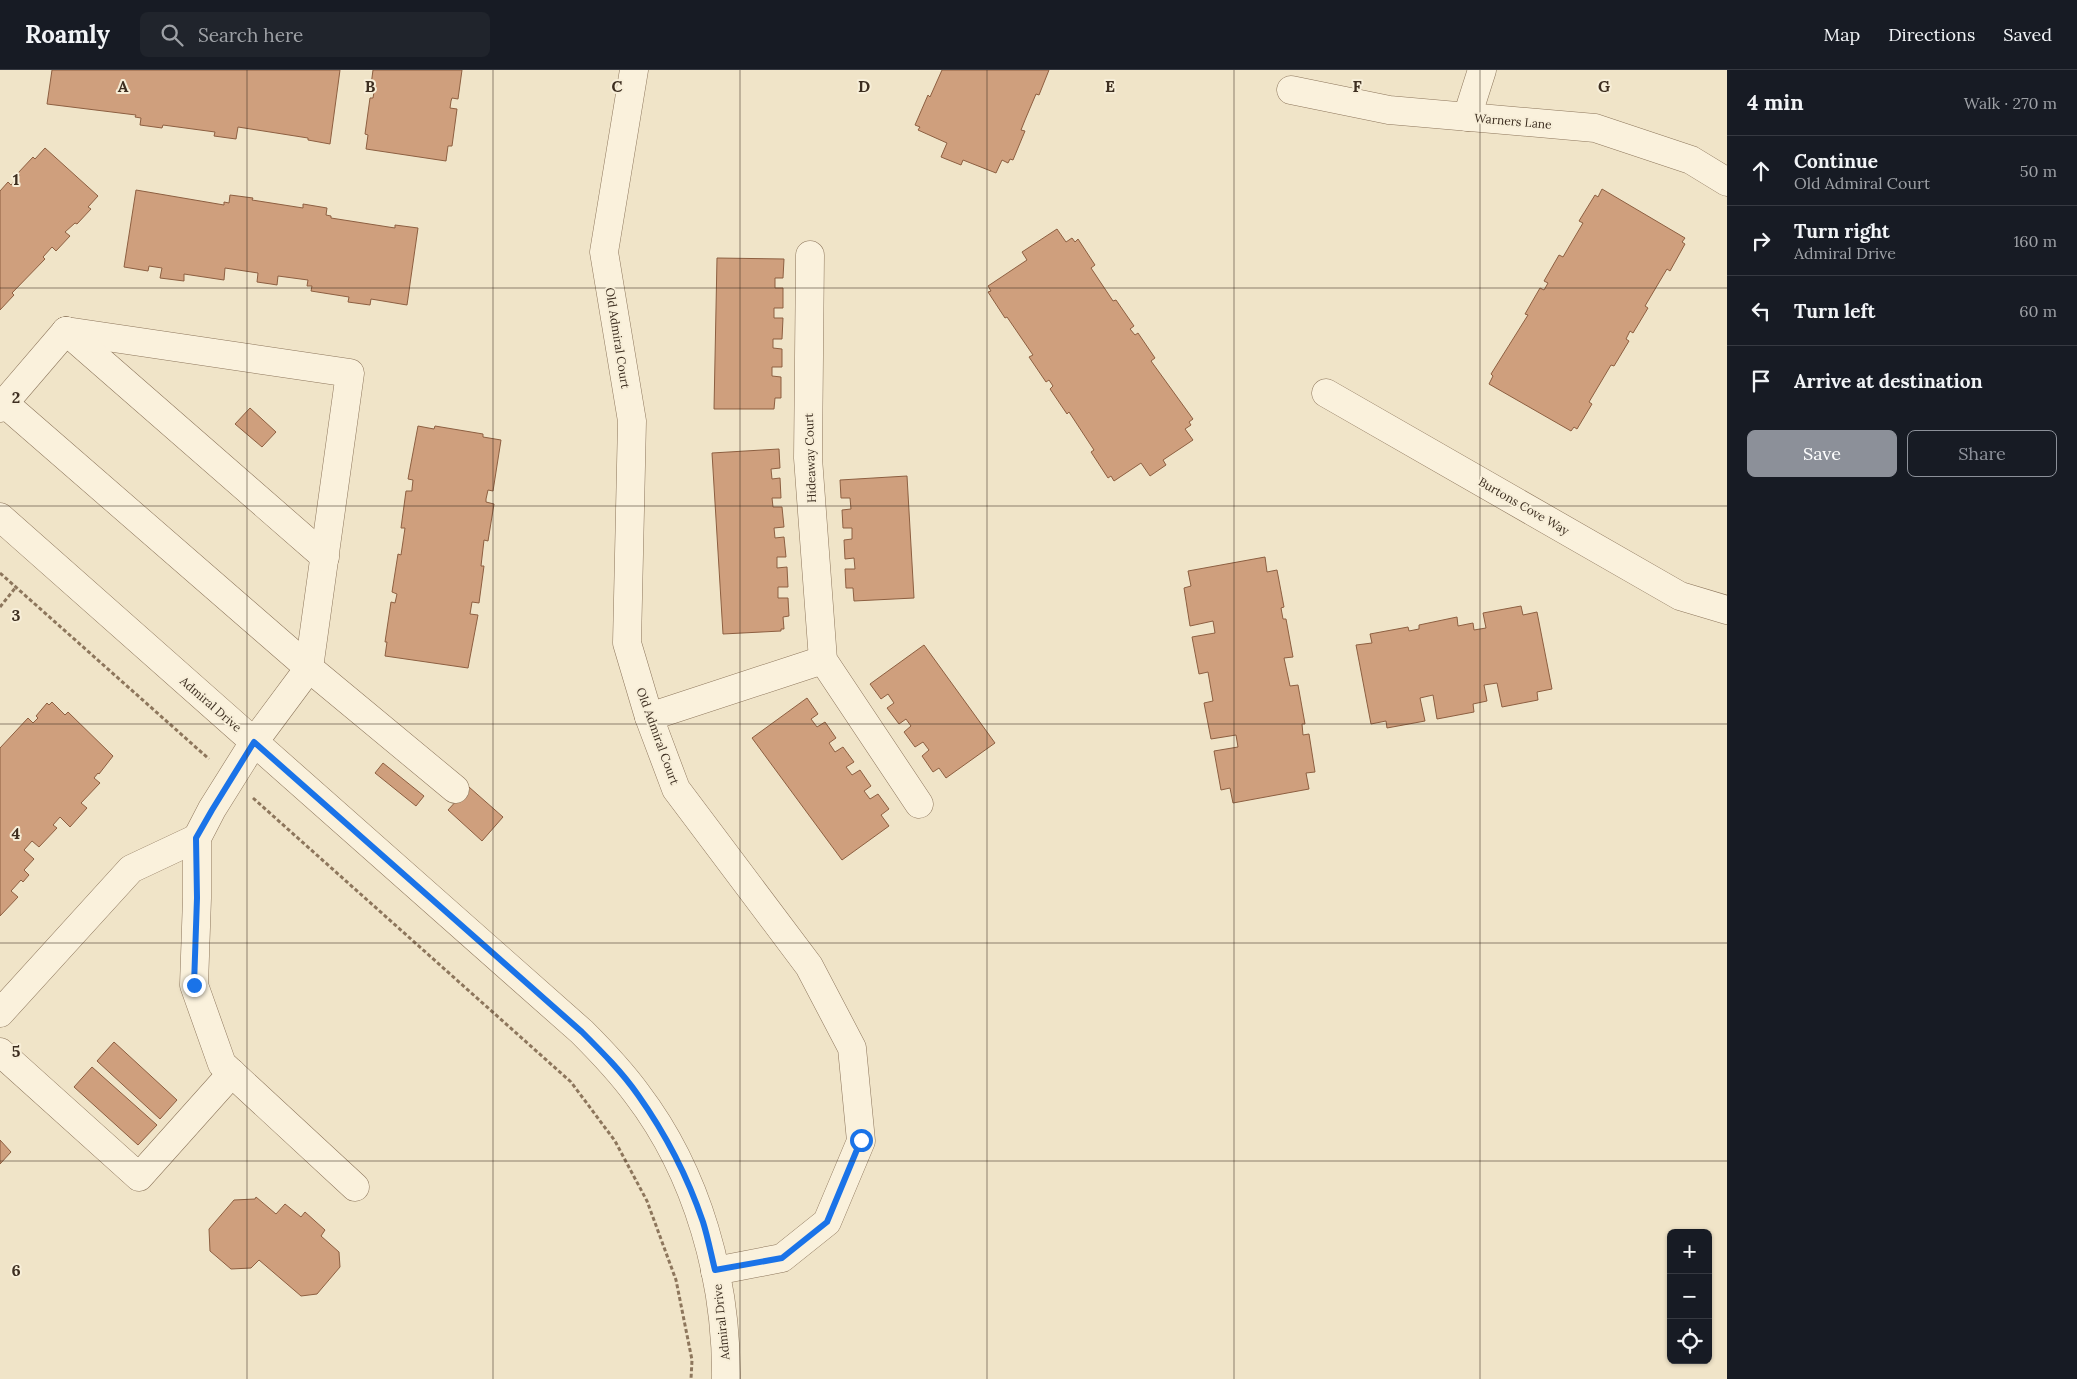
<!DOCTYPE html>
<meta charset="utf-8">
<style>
body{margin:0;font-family:Lora,serif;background:#20242c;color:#f1f3f6}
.controls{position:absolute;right:15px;bottom:15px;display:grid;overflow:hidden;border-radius:8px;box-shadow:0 1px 4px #0004}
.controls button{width:45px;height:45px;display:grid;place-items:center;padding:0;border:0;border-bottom:1px solid #363941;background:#171b24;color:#f1f3f6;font:25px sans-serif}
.stop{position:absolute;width:15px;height:15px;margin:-11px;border:4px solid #1a73e8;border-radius:50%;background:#fff}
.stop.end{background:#1a73e8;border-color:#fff;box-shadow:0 1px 5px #0008}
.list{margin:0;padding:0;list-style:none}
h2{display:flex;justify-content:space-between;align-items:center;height:65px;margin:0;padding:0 20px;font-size:21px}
h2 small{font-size:16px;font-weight:400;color:#9ea1a6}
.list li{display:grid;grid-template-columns:32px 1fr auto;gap:15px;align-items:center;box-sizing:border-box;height:70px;padding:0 20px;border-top:1px solid #363941}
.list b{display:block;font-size:19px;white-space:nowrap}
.list p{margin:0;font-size:16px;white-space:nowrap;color:#9ea1a6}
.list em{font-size:16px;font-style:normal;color:#9ea1a6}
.actions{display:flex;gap:10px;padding:15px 20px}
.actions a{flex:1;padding:11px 0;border:1px solid #8c9099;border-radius:8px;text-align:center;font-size:18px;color:#8c9099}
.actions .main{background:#8c9099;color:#fff}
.icon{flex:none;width:28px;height:28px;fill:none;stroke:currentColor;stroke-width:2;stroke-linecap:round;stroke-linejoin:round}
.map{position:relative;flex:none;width:1727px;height:1309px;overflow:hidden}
header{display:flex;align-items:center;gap:30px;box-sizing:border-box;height:70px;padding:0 25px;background:#171b24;border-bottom:1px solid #363941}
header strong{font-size:24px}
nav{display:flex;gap:28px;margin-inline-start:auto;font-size:18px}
.search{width:350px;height:45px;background:#20242c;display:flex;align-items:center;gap:12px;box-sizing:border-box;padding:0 18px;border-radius:8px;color:#9ea1a6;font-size:19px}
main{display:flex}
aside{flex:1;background:#171b24}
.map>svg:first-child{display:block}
.building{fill:#cf9f7d;stroke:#8d5f41}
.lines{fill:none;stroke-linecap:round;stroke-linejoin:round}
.minor-casing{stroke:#8d765c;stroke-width:29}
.path{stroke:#8d765c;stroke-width:3;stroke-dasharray:4 2.5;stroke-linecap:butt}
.minor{stroke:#faf1dc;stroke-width:28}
.route{stroke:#1a73e8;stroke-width:6}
.grid{fill:none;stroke:#3d2e20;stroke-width:1;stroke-opacity:0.55}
.labels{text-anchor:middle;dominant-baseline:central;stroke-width:4;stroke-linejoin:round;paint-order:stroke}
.street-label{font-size:12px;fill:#3d2e20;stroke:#f7eed8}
.grid-label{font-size:16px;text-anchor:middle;font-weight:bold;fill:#3d2e20;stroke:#f7eed8;stroke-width:4;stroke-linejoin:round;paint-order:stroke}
</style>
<header>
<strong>Roamly</strong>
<div class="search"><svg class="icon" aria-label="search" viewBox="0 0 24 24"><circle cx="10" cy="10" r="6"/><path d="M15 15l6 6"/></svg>Search here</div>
<nav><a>Map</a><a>Directions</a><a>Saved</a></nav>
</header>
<main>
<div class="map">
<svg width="1727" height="1309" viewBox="0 0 1727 1309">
<rect width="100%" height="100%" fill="#f0e4c8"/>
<g class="building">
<path d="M52,0h288l-10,74 -22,-4v-2l-70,-11 -2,12 -22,-3 1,-4 -52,-7 -1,3 -22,-3 1,-7 -6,-1 1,-2 -89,-11z"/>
<path d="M373,0h89l-4,29 -6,-1 -1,3 -1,7 7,1 -5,37h-4l-2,15 -80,-12 2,-14 -3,-1 5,-36h3l2,-12 -4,-1z"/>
<path d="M942,0h107l-10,25 -3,-1 -11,26 -4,10 4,1 -12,29 -3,-1 -2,4 -6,-3 -6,13 -33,-13 -2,5 -20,-8 6,-14 -29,-13 2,-3 -5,-2 13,-30 2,2z"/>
<path d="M45,78l53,48 -10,11 3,2 -14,15 -2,-1 -10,9 5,4 -14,15 -4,-4 -9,10 2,2 -33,34 2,2 -14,15v-119l8,-9 3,3 9,-10 -2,-2 15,-16 2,2z"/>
<path d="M1602,119l83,49 -3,4 3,2 -15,27 -3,-2 -22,37 3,2 -15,25 -3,-2 -4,8 3,2 -15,25 -3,-1 -22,37 3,2 -15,25 -3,-2 -3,4 -82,-47 4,-8 -2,-2 37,-59 -3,-1 15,-26 4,2 4,-7 -4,-2 15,-26 4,2 7,-12 13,-22 -4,-2 16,-26 3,2z"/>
<path d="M136,120l88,15v-3l5,1 1,-8 23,3 -1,2 51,8v-4l24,4 -1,7 5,1v2l64,10v-3l23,3 -11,77 -36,-6 -1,6 -22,-3 1,-5 -38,-6 1,-5h-5l1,-6 -30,-4 -1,9 -6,-1 -14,-2 1,-9 -33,-5 -1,12 -40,-6v7l-24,-3 2,-10 -13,-2 -1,5 -24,-4z"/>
<path d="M1057,159l9,13 6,-4 3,4 3,-3 17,26 -4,3 22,33 3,-1 18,26 -4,3 5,6 3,-2 17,25 -4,3 42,58 -4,3 2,3 -6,4 8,11 -30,20 3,5 -16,11 -9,-13 -27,18 -3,-5 -3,2 -17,-26 3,-2 -25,-38 -2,2 -17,-25 3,-3 -4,-6 -3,2 -17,-25 4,-2 -26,-38 -2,1 -17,-26 3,-1 -3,-5 39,-26 -5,-8z"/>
<path d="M717,188l67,1 -1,19h-8v10h8v20h-9v10h9l-1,21h-9v9l9,1v18h-10v9l9,1v21h-6l-1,11h-60z"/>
<path d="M250,338l26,24 -14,15 -27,-23z"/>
<path d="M418,356l16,3 1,-3 48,8v3l18,3 -8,51 -5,-1 -2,9v3l8,2 -6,37 -4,-1 -3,26h3l-5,37 -7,-1 -2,12 8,1 -10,53 -83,-12 2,-14h-2l6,-40 4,1 2,-9 -5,-2 6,-38 3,1 4,-27h-4l5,-37h6v-2l1,-9 -5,-1z"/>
<path d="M779,379l1,19 -9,1 1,10 8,-1 1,20h-9l1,9h9l2,20 -10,1 1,10 9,-1 2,20h-9v11l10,-1 1,20h-10v11h10l1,18 -6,1 1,12h-3v2l-58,3 -11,-181z"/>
<path d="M907,406l7,122 -60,3 -1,-13h-7l-1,-19h10l-1,-11 -9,1 -1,-19 8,-1v-11h-9l-1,-18 9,-1 -1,-11h-9l-1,-18z"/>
<path d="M1265,487l2,15 10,-2 7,37 -3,1 2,11h3l7,38 -9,1 6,28 8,-1 7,39h-3l1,11 6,-1 6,38 -9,1 3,16 -76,14 -3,-15 -9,2 -7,-39 24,-4 -2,-12 -25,4 -7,-36 9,-2 -5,-29 -9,2 -7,-37 23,-4 -2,-12 -23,5 -6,-38 7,-2 -3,-15z"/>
<path d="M1521,536l2,9 14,-3 15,77 -15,3 1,8 -36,7 -5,-24 -13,2 3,16 -14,3 1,8 -37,7 -4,-24 -13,3 5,23 -38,7 -1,-7 -15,3 -15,-79 16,-2 -2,-9 38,-7 1,4 10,-2v-4l38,-8 1,9 15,-3 1,7 12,-2 -3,-15z"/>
<path d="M924,575l71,98 -49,35 -7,-10 -6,4 -11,-16 7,-6 -6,-8 -8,5 -11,-15 7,-6 -5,-7 -7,5 -12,-16 7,-5 -6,-9 -7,5 -11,-15z"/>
<path d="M807,628l11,16 -7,5 6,8 8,-5 11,16 -7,5 6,9 8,-5 11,15 -8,5 6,8 8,-5 11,16 -7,5 6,8 8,-5 11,15 -8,6 8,11 -47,34 -90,-122z"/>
<path d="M52,632l13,13 3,-3 45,44 -14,18 -1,-1 -4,5 6,5 -19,20 6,5 -17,19 -10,-10 -7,8 4,3 -18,19 -7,-6 -8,9 10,9 -10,11 5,5 -6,7 -2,-2 -10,11 7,6 -18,19v-168l28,-30 5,5 5,-5 -2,-2 11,-13 2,2z"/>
<path d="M383,693l41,33 -8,10 -41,-33z"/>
<path d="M469,717l34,30 -21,24 -34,-31z"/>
<path d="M114,972l63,58 -17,19 -63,-58z"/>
<path d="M92,997l65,58 -19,20 -64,-58z"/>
<path d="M0,1070l11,12 -11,12z"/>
<path d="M256,1127l20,17 9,-10 16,13 4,-5 20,18 -4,6 18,16 1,15 -23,27 -16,2 -42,-36 -8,8 -20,1 -21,-18 -1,-22 25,-29 21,-1z"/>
</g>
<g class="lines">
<defs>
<g id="minor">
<path d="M634,0l-30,182 28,169 -5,222 22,74 27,72 133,177 43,82 9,93 -34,81 -45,36 -67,13"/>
<path d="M1291,20l98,20 206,18 96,32 36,22"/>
<path d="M1467,47l15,-47"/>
<path d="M810,185l-2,203 15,202 96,144"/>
<path d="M66,261l284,42 -41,295 -55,74 -42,67 -15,29v60l-3,87 28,79 133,123"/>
<path d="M66,261l259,226"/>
<path d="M1326,323l354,203 47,14"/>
<path d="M4,333l305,265 146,121"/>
<path d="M0,338l66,-77"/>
<path d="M0,447l582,515c20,20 39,40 55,62 61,80 90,186 89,285"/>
<path d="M649,647l174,-57"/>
<path d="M0,943l131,-144 66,-31"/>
<path d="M0,982l139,125 93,-104"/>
</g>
</defs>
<use href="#minor" class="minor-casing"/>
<g class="path">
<path d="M0,503l209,186"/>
<path d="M0,537l16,-20"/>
<path d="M253,728l318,284 44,59 32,60 29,79 16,80 -1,19"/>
</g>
<use href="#minor" class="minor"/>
</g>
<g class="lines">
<path class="route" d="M194,915l3,-87 -1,-60 16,-28 42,-68 328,290c20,20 40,40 56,63 27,38 50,83 65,127 5,16 8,32 12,48l67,-12 45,-36 34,-82"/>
</g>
<path class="grid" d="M247,0v1309M493,0v1309M740,0v1309M987,0v1309M1234,0v1309M1480,0v1309M0,218h1727M0,436h1727M0,654h1727M0,873h1727M0,1091h1727"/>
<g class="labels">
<g class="street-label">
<text transform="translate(1513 51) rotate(5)">Warners Lane</text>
<text transform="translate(618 268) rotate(81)">Old Admiral Court</text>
<text transform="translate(810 388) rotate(-92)">Hideaway Court</text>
<text transform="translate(1524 436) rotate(30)">Burtons Cove Way</text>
<text transform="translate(211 634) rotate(41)">Admiral Drive</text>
<text transform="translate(658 666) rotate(70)">Old Admiral Court</text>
<text transform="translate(721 1252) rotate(-96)">Admiral Drive</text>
</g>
</g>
<g class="grid-label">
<text x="123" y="22">A</text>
<text x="370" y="22">B</text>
<text x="617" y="22">C</text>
<text x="864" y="22">D</text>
<text x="1110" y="22">E</text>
<text x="1357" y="22">F</text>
<text x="1604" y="22">G</text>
<text x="16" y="115">1</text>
<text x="16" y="333">2</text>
<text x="16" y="551">3</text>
<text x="16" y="769">4</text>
<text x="16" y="987">5</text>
<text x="16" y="1206">6</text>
</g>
</svg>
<div class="controls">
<button>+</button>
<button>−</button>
<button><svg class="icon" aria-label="locate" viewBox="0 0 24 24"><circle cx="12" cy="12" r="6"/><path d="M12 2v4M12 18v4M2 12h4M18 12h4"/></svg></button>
</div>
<div class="stop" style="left:861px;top:1070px"></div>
<div class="stop end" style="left:194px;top:915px"></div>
</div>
<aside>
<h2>4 min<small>Walk · 270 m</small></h2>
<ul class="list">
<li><svg class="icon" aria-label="ahead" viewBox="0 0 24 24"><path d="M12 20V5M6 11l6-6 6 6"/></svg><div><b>Continue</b><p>Old Admiral Court</p></div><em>50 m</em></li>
<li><svg class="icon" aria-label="right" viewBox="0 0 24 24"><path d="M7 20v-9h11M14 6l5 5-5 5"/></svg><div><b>Turn right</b><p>Admiral Drive</p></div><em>160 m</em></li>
<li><svg class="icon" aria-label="left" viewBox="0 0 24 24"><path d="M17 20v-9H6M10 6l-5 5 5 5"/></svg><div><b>Turn left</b></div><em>60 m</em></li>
<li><svg class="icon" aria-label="arrive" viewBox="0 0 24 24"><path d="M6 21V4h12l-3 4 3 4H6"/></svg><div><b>Arrive at destination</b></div></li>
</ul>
<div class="actions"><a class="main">Save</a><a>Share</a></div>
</aside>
</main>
